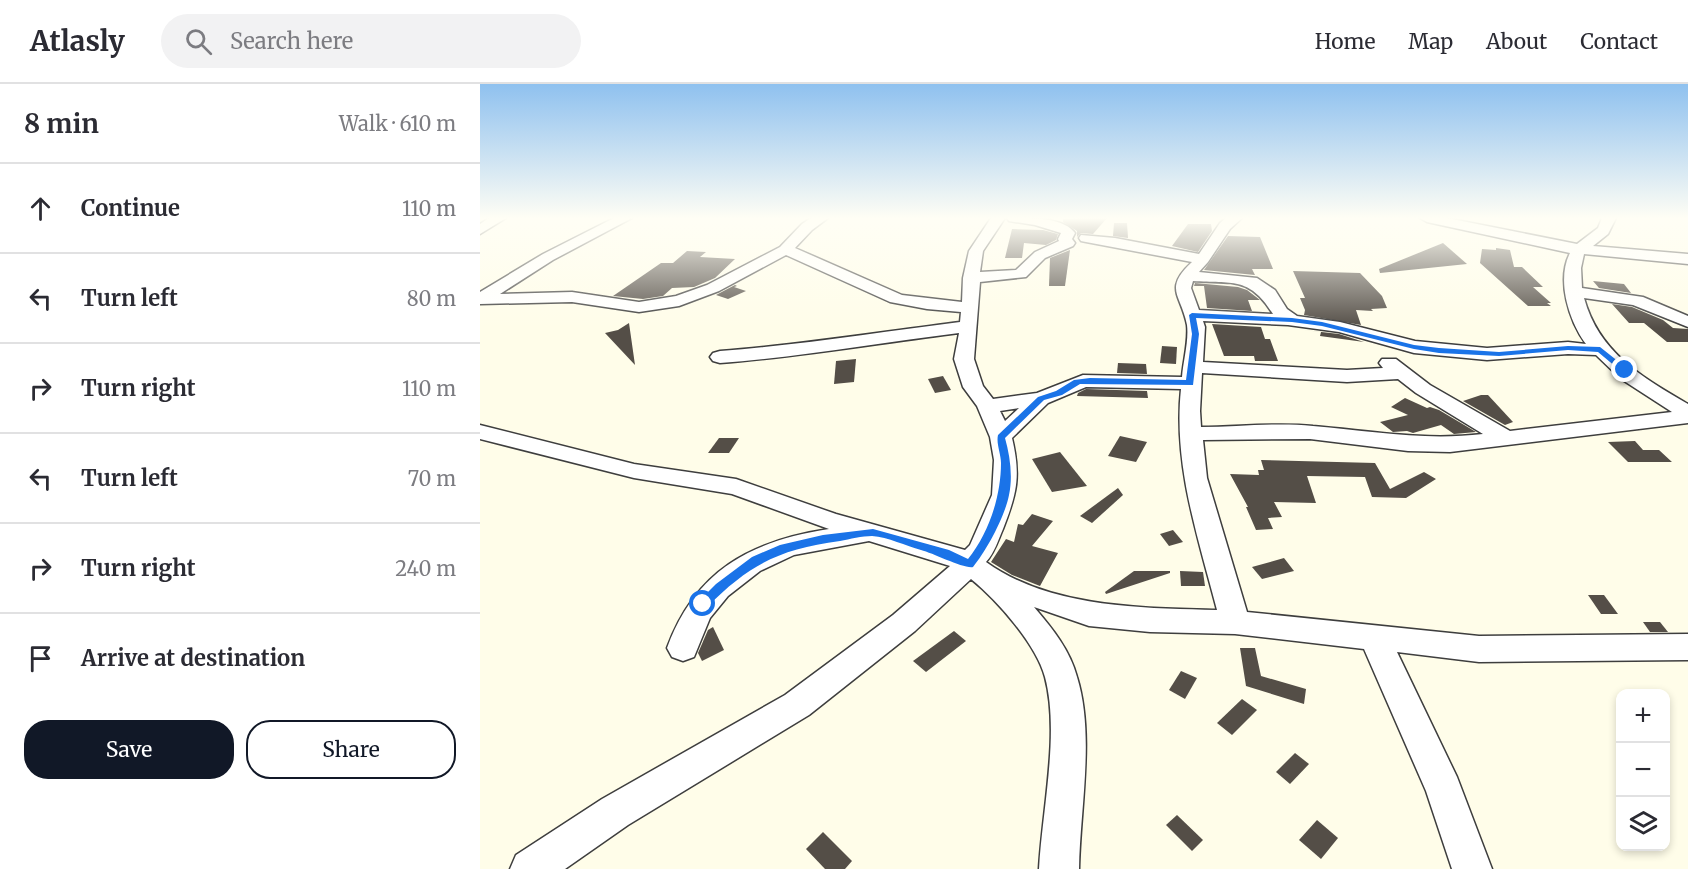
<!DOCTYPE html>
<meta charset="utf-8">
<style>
body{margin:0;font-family:Merriweather,serif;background:#f2f2f3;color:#2b2b33}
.controls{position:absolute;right:18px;bottom:18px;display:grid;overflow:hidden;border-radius:12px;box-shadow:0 3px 9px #0003}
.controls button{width:54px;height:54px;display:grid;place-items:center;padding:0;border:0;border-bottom:2px solid #e1e1e2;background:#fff;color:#2b2b33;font:30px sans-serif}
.stop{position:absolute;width:18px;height:18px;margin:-14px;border:4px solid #1a73e8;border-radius:50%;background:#fff}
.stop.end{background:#1a73e8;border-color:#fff;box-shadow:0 2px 6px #0008}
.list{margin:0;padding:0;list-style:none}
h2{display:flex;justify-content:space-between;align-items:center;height:78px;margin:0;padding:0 24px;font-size:26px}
h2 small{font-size:20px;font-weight:400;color:#7c7c81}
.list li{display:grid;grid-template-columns:39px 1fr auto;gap:18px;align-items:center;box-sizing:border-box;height:90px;padding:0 24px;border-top:2px solid #e1e1e2}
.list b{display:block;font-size:22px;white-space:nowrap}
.list em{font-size:20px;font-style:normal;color:#7c7c81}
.actions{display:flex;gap:12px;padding:18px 24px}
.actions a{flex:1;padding:14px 0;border:2px solid #111827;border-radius:24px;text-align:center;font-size:21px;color:#111827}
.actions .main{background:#111827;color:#fff}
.icon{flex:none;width:33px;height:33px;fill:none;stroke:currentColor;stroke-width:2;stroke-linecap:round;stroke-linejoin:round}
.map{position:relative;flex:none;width:1208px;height:785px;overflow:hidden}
header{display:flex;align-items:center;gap:36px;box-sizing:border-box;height:84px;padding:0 30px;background:#fff;border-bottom:2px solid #e1e1e2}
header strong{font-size:28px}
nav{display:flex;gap:33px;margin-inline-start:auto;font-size:21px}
.search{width:420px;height:54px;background:#f2f2f3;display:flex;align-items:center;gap:15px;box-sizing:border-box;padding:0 21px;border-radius:33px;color:#7c7c81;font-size:22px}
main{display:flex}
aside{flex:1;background:#fff}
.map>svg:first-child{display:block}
.building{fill:#544e47}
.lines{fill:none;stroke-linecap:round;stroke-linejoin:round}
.minor-casing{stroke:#3e3e3e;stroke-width:3}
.minor{fill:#fff;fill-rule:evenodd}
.route{fill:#1a73e8}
</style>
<header>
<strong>Atlasly</strong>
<div class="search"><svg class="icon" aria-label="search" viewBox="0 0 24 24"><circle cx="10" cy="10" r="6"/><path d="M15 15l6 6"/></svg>Search here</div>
<nav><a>Home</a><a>Map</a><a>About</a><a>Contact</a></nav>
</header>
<main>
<aside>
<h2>8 min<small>Walk · 610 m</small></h2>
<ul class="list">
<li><svg class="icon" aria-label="ahead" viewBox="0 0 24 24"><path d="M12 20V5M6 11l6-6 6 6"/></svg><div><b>Continue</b></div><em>110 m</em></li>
<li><svg class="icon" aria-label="left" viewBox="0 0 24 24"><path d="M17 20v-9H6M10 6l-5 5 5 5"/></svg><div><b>Turn left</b></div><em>80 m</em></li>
<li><svg class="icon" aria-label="right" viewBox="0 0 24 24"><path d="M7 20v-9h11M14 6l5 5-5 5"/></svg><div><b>Turn right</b></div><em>110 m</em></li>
<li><svg class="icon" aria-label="left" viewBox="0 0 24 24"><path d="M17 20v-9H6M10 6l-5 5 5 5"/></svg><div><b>Turn left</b></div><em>70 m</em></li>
<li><svg class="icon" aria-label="right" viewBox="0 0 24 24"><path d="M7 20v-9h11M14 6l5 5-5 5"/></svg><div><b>Turn right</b></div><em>240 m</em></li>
<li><svg class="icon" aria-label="arrive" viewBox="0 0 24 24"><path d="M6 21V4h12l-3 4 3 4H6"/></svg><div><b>Arrive at destination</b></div></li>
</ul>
<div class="actions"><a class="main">Save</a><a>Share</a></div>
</aside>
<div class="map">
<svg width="1208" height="785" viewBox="0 0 1208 785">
<rect width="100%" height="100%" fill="#fffde9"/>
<g class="building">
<path d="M627,134l-14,16 -12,-1 -4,4v-6l-14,-9v-3z"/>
<path d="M634,139h13l1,15 -15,-2z"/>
<path d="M708,140h23l1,7 -14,21 -26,-6z"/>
<path d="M532,145l31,1 15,4 -2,6 -10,5 -22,-2 -2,15h-17z"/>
<path d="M748,152l32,1 13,32h-21l3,6 -51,-5z"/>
<path d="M963,159l24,21 -87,9 -1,-4z"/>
<path d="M1016,164l14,2 4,17h8l21,20h-10l18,16h-4l4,3h-23l-48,-43 2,-14 14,1z"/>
<path d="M590,166l-5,36h-16l1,-28z"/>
<path d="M207,167l19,1 -6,5 35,2 -20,19 -21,9 -22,1 -9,8 -20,3 -30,-3 48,-33h12z"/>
<path d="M813,187l67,2 22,23 5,12 -16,1 2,2 -17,-1 5,15 -57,-10 1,-5 -5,-12h5z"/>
<path d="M1113,197l31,3 7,9 -32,-5z"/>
<path d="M715,199l43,4 9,3 13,10h-12l4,11 -45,-3 -3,-22h-10z"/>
<path d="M255,201l2,1 -3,1 12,4 -18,8 -12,-4z"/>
<path d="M1132,220l20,3 31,13 10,8 15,1v13h-21l-23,-19h-15z"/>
<path d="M149,239l6,42 -30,-32 13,-3z"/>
<path d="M732,240l49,3 4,12h5l8,22h-23l-1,-5h-30z"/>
<path d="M824,246l35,4 25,8 -44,-6 1,-4z"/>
<path d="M682,262l15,1 -1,17 -16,-1z"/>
<path d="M376,275l-2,23 -20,2 2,-23z"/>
<path d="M638,279l28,1 1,10 -30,-1z"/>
<path d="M463,292l8,14 -16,3 -7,-14z"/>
<path d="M606,305l61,2 1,7 -71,-2 1,-3z"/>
<path d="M1001,311h7l25,27 -8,3 -42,-24z"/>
<path d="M925,314l22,10 3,-1 9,3 37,22 -22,2 -13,-9 -28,8 -6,-2 -14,1 -13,-10 28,-7 -17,-8z"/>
<path d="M640,352l27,6 -11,20 -28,-6z"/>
<path d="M239,354h20l-10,15h-21z"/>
<path d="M1155,357l8,9h16l13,12h-44l-20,-20z"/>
<path d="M580,368l27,34 -35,6 -20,-33z"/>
<path d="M781,376l114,3 15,26 34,-17 12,7 -30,19 -34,-1 -7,-20 -58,-1 9,27 -42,-1 8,15 -14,1 5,11 -17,1 -10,-23h2l-18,-33 29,1 -1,-5h6z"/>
<path d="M638,404l5,7 -31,28 -12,-7z"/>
<path d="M552,430l21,7 -21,25 26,7 -18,33 -28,-11 -21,-13 15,-23 8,3 4,-18 5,1z"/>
<path d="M693,446l10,12 -14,4 -9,-12z"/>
<path d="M804,474l10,13 -32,8 -10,-12z"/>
<path d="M654,487h36v2l-64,21 -1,-2z"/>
<path d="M700,487l23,1 2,14h-24z"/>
<path d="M1108,511h16l14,19h-17z"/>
<path d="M1163,538h17l8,10h-18z"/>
<path d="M233,543l11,23 -22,11 -4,-8 10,-23z"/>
<path d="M474,547l12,10 -40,31 -13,-11z"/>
<path d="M760,564h15l6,28 45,13 -2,15 -58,-18z"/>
<path d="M701,587l16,7 -12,21 -16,-9z"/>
<path d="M762,615l15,11 -25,25 -15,-12z"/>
<path d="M815,669l14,11 -19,20 -14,-12z"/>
<path d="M697,731l26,25 -11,11 -26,-26z"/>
<path d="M837,736l21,18 -17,21 -22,-19z"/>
<path d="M343,748l29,29 -7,8h-20l-19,-20z"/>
</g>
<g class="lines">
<defs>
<g id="minor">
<path d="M9,134h17l-26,16v-10z"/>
<path d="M134,134h18l-79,42 -53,34 72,-2 67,10 37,-6 31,-11 73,-38 22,-23 9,-6h17l-16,12 -17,18 107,47 60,7 1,-24 6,-27 22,-33h14l-22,33 -3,21 36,-2 19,-18 24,-11 -1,-2 3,-6 -26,-8 -26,-4 -2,-3c19,0 56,-2 68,15l-3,6 3,4 -2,3 -28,12 -19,19 -46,5 -6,77 9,27 10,13 44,-6 46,-18 99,2c1,-15 7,-36 5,-52 -6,-31 -24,-36 5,-63l-106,-20 -5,-1 -2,-3 2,-3 34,3 84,16 21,-31 6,-5h16l-12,11 -22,33 -9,10 58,6 18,12 12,19 10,7 43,6 75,19 72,7 81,-6 18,2c-17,-23 -30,-64 -16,-91l-143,-31 -7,-4h27l130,26 21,-16 4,-10h14l-8,16 -15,12 95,8v10l-104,-10 -3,14 1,20 61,9 45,19v11l-55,-22 -49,-7c15,55 58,79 104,106v19l-238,29 -42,-1 -98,-12 -107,1 4,38 40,134 232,24 209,-2v26l-209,2 -82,-10 60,125 35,92h-40l-26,-78 -62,-142 -129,-15 -85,-2 -61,-6 -55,-19c18,21 36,43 43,70 18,58 3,132 2,192h-40c3,-58 21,-136 6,-192 -9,-33 -48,-77 -74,-98l-56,52 -106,84 -181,110 -63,44h-55l6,-14 86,-56 183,-104 108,-80 57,-49 -81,-25 -75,14 -34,16 -32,25 -18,22 -16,39 -11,4 -11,-4 -5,-9c28,-77 83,-107 162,-119l-97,-35 -98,-16 -154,-39v-14l154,39 102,15 100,35 129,36 5,-5 22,-50 2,-35 -4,-23 -13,-31 -14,-19 -9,-28 5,-26c-80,10 -159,24 -239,30l-7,-2 -3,-4 3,-4 7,-2c80,-6 160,-19 240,-29l1,-10 -34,-3 -37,-7 -104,-47 -67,36 -40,15 -40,6 -67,-10 -92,2v-12l63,-38zM713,197c40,3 56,-5 80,33l-74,-4 -8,-22zM723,237l85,4 51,7 75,21 73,7 81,-6 28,1 25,24 51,33 -162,19 -80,-46 -34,-26h-14l-3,4 4,5 -36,2 -144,-8 2,-35zM722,289l145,9 51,-3 18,14 67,41c-59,7 -111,-3 -170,-8 -37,-4 -75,1 -112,1l-1,-16zM606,303l95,2c-8,76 17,148 36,221 -76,-2 -167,-2 -231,-48 9,-10 12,-22 17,-33 14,-36 18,-53 9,-91l36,-35zM539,324l-14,13 -5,-10z"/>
</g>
</defs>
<use href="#minor" class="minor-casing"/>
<use href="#minor" class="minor"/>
</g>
<linearGradient id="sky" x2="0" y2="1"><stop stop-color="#8fc1ef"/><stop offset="0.55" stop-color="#fffef5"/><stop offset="1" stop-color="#fffef5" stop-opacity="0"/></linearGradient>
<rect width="1208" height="244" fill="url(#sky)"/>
<path class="route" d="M712,229l100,5 30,4 92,23 25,3 60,4 69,-6 32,1 29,23 -7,2 -24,-20 -30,-2 -69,6 -60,-3 -25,-4 -92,-23 -30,-4 -96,-4 3,16 -6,51 -113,-1 -18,11 -18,5 -39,38c5,18 8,38 4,57 -4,21 -22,55 -36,72 -9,2 -40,-14 -52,-17 -15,-4 -33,-13 -49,-14 -10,0 -22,3 -32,5 -60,8 -90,23 -133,66h-8v-6l17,-17 36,-27 28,-12 43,-10 50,-6 76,21 19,9c21,-26 33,-63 33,-96 0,-9 -5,-19 -3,-28l40,-38 18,-6 18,-11 16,-2 96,2 6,-46 -3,-19z"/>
</svg>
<div class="controls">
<button>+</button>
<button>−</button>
<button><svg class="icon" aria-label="layers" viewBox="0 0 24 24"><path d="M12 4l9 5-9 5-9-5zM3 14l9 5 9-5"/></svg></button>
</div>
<div class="stop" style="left:223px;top:520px"></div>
<div class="stop end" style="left:1145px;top:286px"></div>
</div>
</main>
